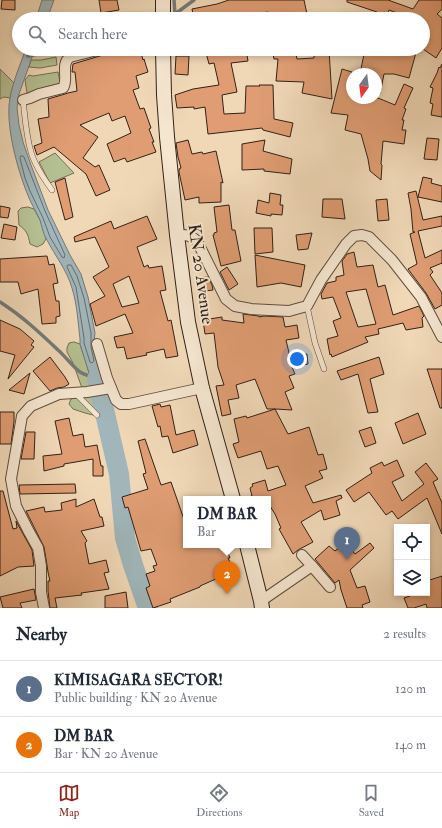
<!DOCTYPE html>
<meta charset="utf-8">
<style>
body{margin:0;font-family:"IM FELL Double Pica",serif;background:#f6f6f7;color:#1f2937}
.controls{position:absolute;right:12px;bottom:12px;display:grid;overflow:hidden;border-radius:0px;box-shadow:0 2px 6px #0003}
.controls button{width:36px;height:36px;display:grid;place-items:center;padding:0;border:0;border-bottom:1px solid #e0e1e3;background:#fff;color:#1f2937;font:20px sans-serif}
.compass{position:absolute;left:346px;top:68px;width:36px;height:36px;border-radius:50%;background:#fff;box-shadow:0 2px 6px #0003;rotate:194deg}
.you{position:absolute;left:297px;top:359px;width:14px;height:14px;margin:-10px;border:3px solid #fff;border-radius:50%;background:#1a73e8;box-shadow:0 0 0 6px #1a73e833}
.badge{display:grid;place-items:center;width:26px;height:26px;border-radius:50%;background:#8f2418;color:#fff;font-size:13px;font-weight:700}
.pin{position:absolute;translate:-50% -33px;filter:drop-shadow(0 1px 2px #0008)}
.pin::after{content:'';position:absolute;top:21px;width:14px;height:12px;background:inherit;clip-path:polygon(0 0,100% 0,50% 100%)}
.popup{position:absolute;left:183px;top:496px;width:88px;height:52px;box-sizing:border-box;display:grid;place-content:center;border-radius:0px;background:#fff;filter:drop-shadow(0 1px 3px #0005);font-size:13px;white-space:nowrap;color:#747a83}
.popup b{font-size:15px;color:#1f2937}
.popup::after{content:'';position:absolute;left:50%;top:100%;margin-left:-8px;border:8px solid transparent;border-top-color:#fff}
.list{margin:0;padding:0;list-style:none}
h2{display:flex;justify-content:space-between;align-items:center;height:52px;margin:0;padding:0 16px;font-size:17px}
h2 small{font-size:13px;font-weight:400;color:#747a83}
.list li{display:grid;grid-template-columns:26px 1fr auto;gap:12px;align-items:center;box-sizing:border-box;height:56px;padding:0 16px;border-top:1px solid #e0e1e3}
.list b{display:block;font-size:15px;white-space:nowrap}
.list p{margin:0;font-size:13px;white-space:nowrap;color:#747a83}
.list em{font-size:13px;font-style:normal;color:#747a83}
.icon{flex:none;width:22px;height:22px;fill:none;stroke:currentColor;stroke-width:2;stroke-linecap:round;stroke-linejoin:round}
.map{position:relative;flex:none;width:442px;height:608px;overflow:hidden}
.search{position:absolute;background:#fff;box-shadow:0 2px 6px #0003;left:12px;right:12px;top:12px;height:44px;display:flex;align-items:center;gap:10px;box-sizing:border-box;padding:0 14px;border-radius:22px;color:#747a83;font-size:15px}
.sheet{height:164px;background:#fff}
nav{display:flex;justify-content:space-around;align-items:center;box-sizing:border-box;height:56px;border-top:1px solid #e0e1e3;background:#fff;font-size:11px;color:#747a83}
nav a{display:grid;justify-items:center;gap:2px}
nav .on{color:#8f2418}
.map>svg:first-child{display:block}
.green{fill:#b5c092;stroke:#737055}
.water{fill:#a0b6ba;stroke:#747a79}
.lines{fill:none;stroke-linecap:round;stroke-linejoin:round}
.shore{stroke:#686c69;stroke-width:1}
.stream{stroke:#747a79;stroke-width:3.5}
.river{stroke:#a0b6ba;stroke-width:20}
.building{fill:#e09d73;stroke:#312118;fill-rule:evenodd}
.lane-casing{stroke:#614f40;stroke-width:6}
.street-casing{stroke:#614f40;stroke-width:12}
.secondary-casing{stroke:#312118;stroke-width:16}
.lane{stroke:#f5e6d0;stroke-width:5}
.street{stroke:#f5e6d0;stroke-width:10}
.secondary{stroke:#f5e6d0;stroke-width:14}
.labels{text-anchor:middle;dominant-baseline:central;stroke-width:4;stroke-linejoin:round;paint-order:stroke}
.street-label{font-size:17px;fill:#312118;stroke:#f5e6d0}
</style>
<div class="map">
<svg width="442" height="608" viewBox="0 0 442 608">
<rect width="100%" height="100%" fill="#f0d8b7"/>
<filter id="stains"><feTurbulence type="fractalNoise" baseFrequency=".005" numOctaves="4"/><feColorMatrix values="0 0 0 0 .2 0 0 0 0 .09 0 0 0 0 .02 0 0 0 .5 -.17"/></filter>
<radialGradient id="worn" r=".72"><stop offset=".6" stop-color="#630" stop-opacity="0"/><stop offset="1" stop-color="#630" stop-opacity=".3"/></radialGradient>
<g class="green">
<path d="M56,57l1,8 -17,3 -11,-1 2,-7h10z"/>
<path d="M0,69l14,14 -4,15 -6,-1 -4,2z"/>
<path d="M58,72l2,10 -2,4 -31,7 -2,-13 4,-5 4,1z"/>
<path d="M55,153l19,20 -24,10 -11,-21z"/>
<path d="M28,207l6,2 6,11 6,19 -3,5 -6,3 -7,-3c-2,-10 -3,-13 -11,-19l-1,-14 3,-3z"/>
<path d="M74,342l6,2c3,11 12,33 11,43l-9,1 -9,-25 -6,-11v-4l2,-5z"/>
<path d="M94,394c4,6 6,12 5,19l-6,2 -8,-2 -12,-4 -4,-5 2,-5 11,-4z"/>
</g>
<g class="water">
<path d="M42,0h12l-7,19h-11z"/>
<path d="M26,49h9l-16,45 -2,14 2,17 4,17 8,23 17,45 22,45 11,19 7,23 7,36 -1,9 8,36 -5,1 -7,-3 -10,-32v-5c-2,-17 -3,-35 -8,-51 -5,-18 -17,-32 -25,-48 -4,-6 -5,-14 -7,-20 -4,-9 -10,-18 -13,-27 -10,-25 -22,-69 -17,-95 3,-17 10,-33 16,-49z"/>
</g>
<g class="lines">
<g class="shore">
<path d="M21,156h2l1,1 21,54 20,44 -1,3 -2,-1 -12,-20 -7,-19 -13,-27 -5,-13 -5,-20z"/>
<path d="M68,265h3l6,11 7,22 7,35v14l3,14 -2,2 -2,-1 -6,-19v-5l-8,-51 -9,-20z"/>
</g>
<g class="stream">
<path d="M174,0l1,14"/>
<path d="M175,14l19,-14"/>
<path d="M28,56l34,-7"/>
<path d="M0,302c22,14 39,30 58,48 8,7 14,16 22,22 5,3 12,5 17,7"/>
</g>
<path class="river" d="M97,379l22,95 6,64 8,27 15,43"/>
</g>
<g class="building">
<path d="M2,0h13v10l-14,-1z"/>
<path d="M99,0h18l2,10 -18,3z"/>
<path d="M229,0h75l4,19h-12l-1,-4 -25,2 -2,-5 -20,3v-2l-17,6h-37l-2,-10 25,-5z"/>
<path d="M347,0h41l25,9 6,-9h23v9l-5,5 5,4v30l-6,10 -13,-9v-30h-16l1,-2 -19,-7 -4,9h-12l4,-7 -30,-10z"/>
<path d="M114,49h26l3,11 1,-1 4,13 -12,4 3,12 -6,2 7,19 4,-1 7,20 -2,1 5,13h-2l4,10 -29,10 -2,-4 -11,4 -7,-18 24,-11 -6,-17 -13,5 -3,-8 -29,12 18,12 -15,21 12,9 4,-2 11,25 -14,6 -10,-22 -32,-27 -17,8 -3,-9 8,-3 -4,-24 11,-2 -1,-18 17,-5 3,-1 9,-2 -2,-19h-3l1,-8 30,-9 2,-1 2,-3z"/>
<path d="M205,49h41l2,12 -17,2 6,29 -15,3 2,19 21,-1 1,-27h14l-1,-1h14l1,34 19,4 -3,14 -27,-7 -1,-2 -54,6 -3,-27 -11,2v-2l-17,1 -2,-13 18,-6 26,-4 -5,-22 -5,1z"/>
<path d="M272,49h23l2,10 17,-1v-4h4v-5h11l3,50 -30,-6 2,-11 -28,-1 2,-22h-4z"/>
<path d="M365,49h52l-8,29 -15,-4h-10l-4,20h-4v-20h-16z"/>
<path d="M176,56h13l-1,19 -13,-1z"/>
<path d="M442,64v53l-11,-2 2,-11 -3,-1 3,-15 -3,-1 7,-14 2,-6 1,1z"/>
<path d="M342,69l10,3v26h26l17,7 9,-21 9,4 -9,20 2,1 -4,11h2l-2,10h4l-2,14 -21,-3 -2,23 1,1 -1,15 -11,-9 -2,-12 -7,-25 -16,-4 3,-15 -17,-2z"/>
<path d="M427,138l12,1 -2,21 -13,-1z"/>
<path d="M188,140l4,14 10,-2 1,2 13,-3 7,32 -2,-1v20l-22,1v-6l-14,3 -6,-28v-3l2,-1 -3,-11 -2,-14z"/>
<path d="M265,140l-2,11 29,8 -2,15 -26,-3v-2l-22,1v-26z"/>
<path d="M423,177l9,2 -1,4 11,3v16l-24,-5z"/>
<path d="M65,178l8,39 -8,3 -10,-38z"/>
<path d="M416,191l7,29 19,-4v10l-24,5 7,27 17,-8v13l-12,5 3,4 -3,3 12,18v12l-7,4 -9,-16 -18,-24 9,-5 -7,-30 5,-2h-2l-2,-23 -3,-16z"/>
<path d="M270,193l11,2 -1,10h3l-1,10 -11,-1v2l-15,-3 2,-13 11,3z"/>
<path d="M323,199h19l3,20 -23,-2z"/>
<path d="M387,199l2,21 -11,1 -2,-21z"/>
<path d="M229,205l3,25h3l6,31 -20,5 -8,-31h1v-2l3,-1 -3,-25z"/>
<path d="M0,206l10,2 -2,10 -8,-1z"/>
<path d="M147,216l10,23 -20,8 7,20 4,-2 1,3 13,-2 4,24 -6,1 8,30 3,-1 7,36 -12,2 -2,-9 -18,4 1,2 -20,4 -3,-12 -7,1 -3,-11 19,-4 -8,-19 -29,12 -6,-22 15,-8 -12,-19 16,-10 -14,-30 -20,5 -1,-5 37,-16 3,8zM129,276l10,27 -17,4 -9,-23z"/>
<path d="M4,224l13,3 -2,13 -14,-2z"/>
<path d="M254,228h18l1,24 -18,2z"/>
<path d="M312,233l-4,16 -10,1 -2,-15z"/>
<path d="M354,252l3,15 16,-2 5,22 7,-2 8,30 26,-9 5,10 -2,2 1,9 -17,3 -3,-7 -25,6 1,5 -14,3 3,5 -36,15 -1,-3 -1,1 -3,-16 11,-3 -5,-15 8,-3 -8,-21 -11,2 -1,-5 6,-11 9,-2v-4l8,-2 -2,-14 5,-7zM366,289l10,35 -18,3 -12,-35z"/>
<path d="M255,255l50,10 -4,22 -20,-4 -24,4z"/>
<path d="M47,256l2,9 5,-1 4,19 -5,1 3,17h3l1,15 -4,1v6l-14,1 -4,-35 -17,5 -3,-12h-18v-23z"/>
<path d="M227,267l11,17 -9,6 -9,-18z"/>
<path d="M208,277l4,8 1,5 -15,2 -2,-14z"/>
<path d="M243,314l16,2v1l5,-1 19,1 2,10 12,-2 2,13 -13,2 4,17 17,-3 1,10 -16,3 3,7 -6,2 5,12 -9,4 7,18 -17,-1 13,25 21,-7 9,28 5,-1 4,15 -8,2 4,7 -18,8 8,17 28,-8 1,3 -6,3 4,14 -16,5 -3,-10 -20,12 12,20 -15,8 -5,4 -14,-25 2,-1 -6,-14 -7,-11v-4h-19l-1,-2 4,-1 -2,-8 3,-2 -1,-2 13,-4 3,11 18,-6 -8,-19 -11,3 -6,-18 -23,7 -5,-14 6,-2 -5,-23 12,-3 1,2 28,-9h-8l-12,-30 -19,6 3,13 -11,2 3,14 -9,2 -6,-30 8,-1 -6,-18 -4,-34 -9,1 -2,-14 19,-3v3l22,3z"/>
<path d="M0,320l20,9 14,12 -3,4 3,2 -26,32 7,-24 -15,-4z"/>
<path d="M50,357l15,20 4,7 -5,3 -7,1 -7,3 -17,-20z"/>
<path d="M379,357l5,17 -14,5 8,33 -10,1 -10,-39 -17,6 -4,-9z"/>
<path d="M427,369h15v39h-2z"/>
<path d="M30,373l-6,21 -15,-4z"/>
<path d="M160,404l1,3 9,-2 6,30 18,-5 4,15 -25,8 -5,-17 -6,1 -2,-11 -2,1 -6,-21z"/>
<path d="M0,412h14v10l-3,22h-11z"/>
<path d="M418,413l8,21 -23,10 -8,-21z"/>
<path d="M69,418l4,18 10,-2 2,13 12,-2 4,21h2v10h-10v-17l-29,5v2l-20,5 -1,-15 19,-2 -7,-33z"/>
<path d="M371,427l5,16 -11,4 -6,-16z"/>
<path d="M26,432h9l-1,27h-13z"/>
<path d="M145,439l16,46 10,-3 15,43v20h39l5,13h-2l6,13 -34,15v1l-30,12 1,3 -18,6 -7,-20 4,-2 -4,-12 9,-3 -2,-5 4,-1 -6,-16 -10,2 -13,-44 -3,1 -3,-11 26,-8 -5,-15 3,-1 -8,-32z"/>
<path d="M397,460l7,16 -12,6 10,19 22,-17 -9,-12 11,-9 12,16 -5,3 9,21v31l-15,-36 -29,21 -6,-8 -6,4 -17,-23 -15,10 -8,-12 26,-17 -2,-5 12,-6 2,4z"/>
<path d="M75,484l1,9 -56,1 -1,-9z"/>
<path d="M0,491h3l10,38 4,-1 -1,-7 16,29 2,16 -16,1 -18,9z"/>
<path d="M76,499v8l18,-8 6,18h2l2,9 -23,5 6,10 -2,2 4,21 17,-4 3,12 -5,1 5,16 -28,4 1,2 -27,3 2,10h-7l-2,-17v-10h2l-2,-9 -1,-7 -3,-18 -18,-36 18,-4 1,5 17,-2 -1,-7z"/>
<path d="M370,543l4,5 -24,22 7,18 8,-2 5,16 -8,3 1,3h-16l-6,-18 -2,-10 -4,3 -20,-24 14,-13 6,5 7,-6 5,-1 8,10z"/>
<path d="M442,576v32h-15l-1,-4 -12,4h-6l-4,-10 6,-2v-3h17v-12z"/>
<path d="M34,589l2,11 -16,3 2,5h-19l-3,-11z"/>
<path d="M126,592l2,16h-23v-12z"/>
</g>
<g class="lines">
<defs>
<g id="lane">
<path d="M23,100c2,17 3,35 8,52 4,14 13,27 21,38"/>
<path d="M307,306l8,37 9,26"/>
<path d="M75,393l22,22"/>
</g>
<g id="street">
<path d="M23,100l7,-2 9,-4 24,-6c6,-9 -3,-24 7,-31l31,-8"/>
<path d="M177,235c9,0 12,-1 20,6l29,58 9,7 16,3 38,2 18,-5 14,-26 25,-36 8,-8 8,-1 7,2 23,23 29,37 21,40"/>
<path d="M97,344l10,34 9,22 5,4h8l73,-16"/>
<path d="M302,555l10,11"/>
<path d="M261,601l51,-35 18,21"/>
<path d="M44,608l-3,-16v-26l-3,-18 -10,-18 -12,-24 -5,-27 11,-63 9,-10 28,-12 28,-2 24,-4"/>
</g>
<g id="secondary">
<path d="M163,0v19"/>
<path d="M163,49l1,46 3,42 10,98 11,87 14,66 31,111"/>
<path d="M247,545l14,56 1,7"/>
</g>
</defs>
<use href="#lane" class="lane-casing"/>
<use href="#street" class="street-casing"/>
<use href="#secondary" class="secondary-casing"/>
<use href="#lane" class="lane"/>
<use href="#street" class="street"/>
<use href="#secondary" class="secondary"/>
</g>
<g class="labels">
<g class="street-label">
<text transform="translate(201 274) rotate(82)">KN 20 Avenue</text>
</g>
</g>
<rect width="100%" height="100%" filter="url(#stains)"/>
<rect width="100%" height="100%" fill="url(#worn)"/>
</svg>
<div class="controls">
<button><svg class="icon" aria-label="locate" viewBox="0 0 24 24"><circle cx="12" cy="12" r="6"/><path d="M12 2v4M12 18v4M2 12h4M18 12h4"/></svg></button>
<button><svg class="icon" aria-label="layers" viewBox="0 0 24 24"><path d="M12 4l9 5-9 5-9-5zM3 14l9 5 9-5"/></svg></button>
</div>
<svg class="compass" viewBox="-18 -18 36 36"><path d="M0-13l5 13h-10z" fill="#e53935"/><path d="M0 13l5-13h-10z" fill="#747a83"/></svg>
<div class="you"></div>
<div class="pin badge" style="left:347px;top:560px;background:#5c6f8a">1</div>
<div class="pin badge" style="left:227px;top:594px;background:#e8710a">2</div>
<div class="popup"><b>DM BAR</b>Bar</div>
<div class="search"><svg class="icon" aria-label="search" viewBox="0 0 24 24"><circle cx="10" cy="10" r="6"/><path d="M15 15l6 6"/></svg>Search here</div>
</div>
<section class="sheet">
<h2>Nearby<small>2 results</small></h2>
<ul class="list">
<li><span class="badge" style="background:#5c6f8a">1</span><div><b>KIMISAGARA SECTOR!</b><p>Public building · KN 20 Avenue</p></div><em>120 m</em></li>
<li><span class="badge" style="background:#e8710a">2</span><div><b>DM BAR</b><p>Bar · KN 20 Avenue</p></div><em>140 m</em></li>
</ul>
</section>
<nav>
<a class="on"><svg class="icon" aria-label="map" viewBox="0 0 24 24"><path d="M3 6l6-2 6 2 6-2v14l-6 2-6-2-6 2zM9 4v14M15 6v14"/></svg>Map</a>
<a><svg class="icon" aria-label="directions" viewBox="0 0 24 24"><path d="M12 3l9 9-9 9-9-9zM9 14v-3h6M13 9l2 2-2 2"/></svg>Directions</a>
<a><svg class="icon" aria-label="saved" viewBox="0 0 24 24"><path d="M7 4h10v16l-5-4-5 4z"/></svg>Saved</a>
</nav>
